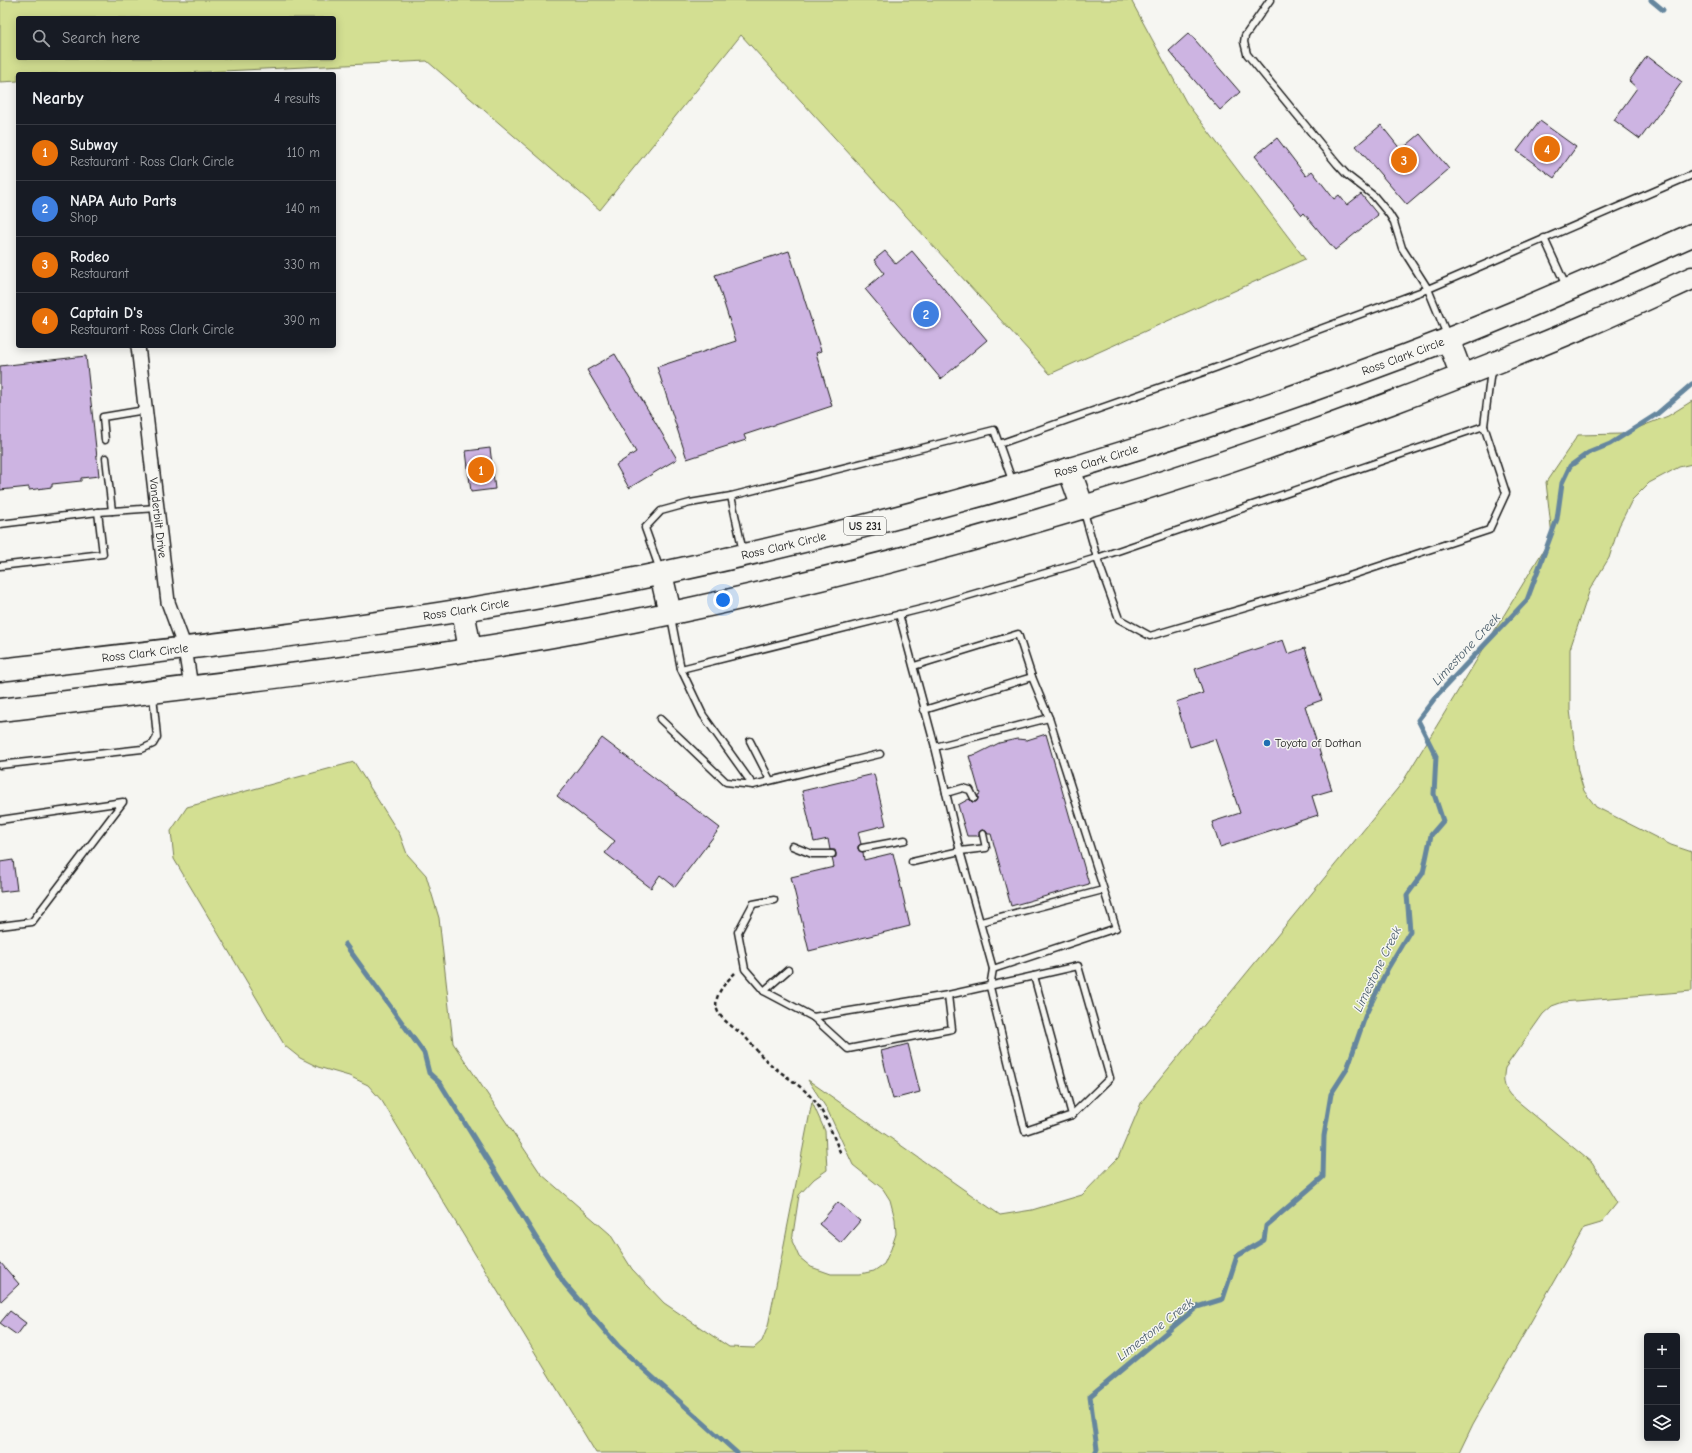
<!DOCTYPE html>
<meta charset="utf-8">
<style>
body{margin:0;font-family:"Comic Neue",sans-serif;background:#242831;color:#f1f3f6}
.controls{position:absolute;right:12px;bottom:12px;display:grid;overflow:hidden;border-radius:4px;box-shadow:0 2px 10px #0003}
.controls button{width:36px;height:36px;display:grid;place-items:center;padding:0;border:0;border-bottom:1px solid #363941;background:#171b24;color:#f1f3f6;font:20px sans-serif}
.you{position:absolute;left:723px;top:600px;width:14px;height:14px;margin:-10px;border:3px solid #fff;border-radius:50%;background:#1a73e8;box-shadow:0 0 0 6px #1a73e833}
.badge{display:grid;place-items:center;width:26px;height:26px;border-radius:50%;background:#0f766e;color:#fff;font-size:13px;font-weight:700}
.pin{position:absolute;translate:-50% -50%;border:2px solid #fff;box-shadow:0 1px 4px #0006}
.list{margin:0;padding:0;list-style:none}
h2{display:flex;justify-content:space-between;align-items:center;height:52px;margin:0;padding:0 16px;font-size:17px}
h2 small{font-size:13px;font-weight:400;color:#9ea1a6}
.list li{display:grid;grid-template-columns:26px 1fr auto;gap:12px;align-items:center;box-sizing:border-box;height:56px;padding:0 16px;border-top:1px solid #363941}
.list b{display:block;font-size:15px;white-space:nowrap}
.list p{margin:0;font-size:13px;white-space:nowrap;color:#9ea1a6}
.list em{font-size:13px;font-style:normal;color:#9ea1a6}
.icon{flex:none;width:22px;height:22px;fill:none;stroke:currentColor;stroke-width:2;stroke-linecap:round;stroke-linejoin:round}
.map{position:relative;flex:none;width:1692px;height:1453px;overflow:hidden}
.search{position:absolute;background:#171b24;box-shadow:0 2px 10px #0003;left:16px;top:16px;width:320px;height:44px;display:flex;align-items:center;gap:10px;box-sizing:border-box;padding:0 14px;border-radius:4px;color:#9ea1a6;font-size:15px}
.panel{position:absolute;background:#171b24;box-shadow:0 2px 10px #0003;left:16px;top:72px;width:320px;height:276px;border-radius:4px}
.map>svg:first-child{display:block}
.green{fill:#d3df92;stroke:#787e57;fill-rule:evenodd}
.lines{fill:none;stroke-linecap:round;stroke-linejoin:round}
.stream{stroke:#65869e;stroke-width:5}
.building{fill:#cdb4e2;stroke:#1c1c1c}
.service-casing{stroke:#1c1c1c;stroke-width:9}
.minor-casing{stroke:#1c1c1c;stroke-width:16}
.trunk-casing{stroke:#1c1c1c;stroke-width:25}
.path{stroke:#1c1c1c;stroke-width:2.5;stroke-dasharray:4 3;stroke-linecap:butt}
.service{stroke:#f6f6f2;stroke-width:6}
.minor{stroke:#f6f6f2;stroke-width:13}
.trunk{stroke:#f6f6f2;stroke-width:22}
.poi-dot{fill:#1f6fb2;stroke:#f6f6f2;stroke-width:1.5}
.labels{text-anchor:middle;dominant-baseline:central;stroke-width:3;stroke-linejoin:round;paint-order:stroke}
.shield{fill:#f6f6f2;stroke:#5d5d5c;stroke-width:1}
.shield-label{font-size:11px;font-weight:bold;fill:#1c1c1c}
.street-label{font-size:12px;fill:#1c1c1c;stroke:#f6f6f2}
.poi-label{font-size:12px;fill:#1c1c1c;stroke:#f6f6f2;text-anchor:start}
.water-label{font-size:13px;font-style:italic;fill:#475a68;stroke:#f6f6f2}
</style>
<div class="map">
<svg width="1692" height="1453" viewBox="0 0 1692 1453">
<rect width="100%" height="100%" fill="#f6f6f2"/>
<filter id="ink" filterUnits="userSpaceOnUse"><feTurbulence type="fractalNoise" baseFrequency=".025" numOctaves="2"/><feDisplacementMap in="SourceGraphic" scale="8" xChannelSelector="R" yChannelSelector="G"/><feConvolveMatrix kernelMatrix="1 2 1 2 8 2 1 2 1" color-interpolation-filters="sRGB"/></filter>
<g filter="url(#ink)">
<g class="green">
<path d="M0,0h1133l-1,2 54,100 119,157 -255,115 -309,-339 -141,175 -173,-149 -265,13h-144v7l-18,1zM18,18h316v40h-316z"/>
<path d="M1692,401v63l-13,3 -30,16 -17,17 -13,26 -10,32 -19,31 -20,60v61l8,61 6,20 12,16 75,38 21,7v139l-129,11 -11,4 -9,8 -38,54c-2,11 -2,18 5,27l82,68 25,40 -16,20 -17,5 -111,196 -14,29h-863l-214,-352 -14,-16 -19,-9 -31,-9 -18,-9 -15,-12 -111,-187 -3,-28 16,-24 167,-45 46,73 7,19 19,21 13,43 14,125 88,131 69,60 22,35 32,34 65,44 25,1 8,-7 6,-15 44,-224 13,29 2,39 -13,9 -15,16 -7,46 7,16 12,10 20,7h29l14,-3 10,-7 7,-15 5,-15 -1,-15 -5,-19 -7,-11 -30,-24 -26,-56 -19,-29 192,135 32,-5 50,-15 36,-37 24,-57 260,-318 150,-247 -6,-54 32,-47 44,-1 46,-18z"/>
</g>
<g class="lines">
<g class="stream">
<path d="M1651,0l12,10"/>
<path d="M345,944l79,109 5,20 11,10 124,200 54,63 119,107"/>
<path d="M1095,1453l2,-4 -7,-53 107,-89 26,-8 14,-43 27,-16 2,-14 57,-49 1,-41 7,-42 16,-25 19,-55 22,-46 22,-37 -3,-36 16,-22 8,-38 12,-14 -9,-27 2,-38 -18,-36 20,-26 89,-94 30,-81 5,-36 8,-17 18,-13 22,-9 47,-30 35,-30"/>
</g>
</g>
<g class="building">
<path d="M1189,33l51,59 -20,18 -51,-59z"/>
<path d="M1647,56l35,26 -42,57 -26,-19 23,-32 -8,-7z"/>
<path d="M1540,121l36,26 -22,31 -37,-27z"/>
<path d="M1381,125l20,25 19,-16 29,35 -42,36 -51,-59z"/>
<path d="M1277,138l29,38 6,-5 22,28 5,-4 8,10 14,-11 17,21 -43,35 -31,-37 -2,2 -47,-59z"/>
<path d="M789,251l32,100 -5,2 16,53 -88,29 2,5 -59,19 -30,-92 79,-26 -21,-66z"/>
<path d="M885,251l11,13 16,-13 75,89 -46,39 -76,-90 19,-16 -10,-13z"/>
<path d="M615,354l62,105 -48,29 -13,-23 20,-13 -49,-82z"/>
<path d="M86,356l13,120 -18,2v3l-29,3v3l-23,3v-3l-29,3v-124z"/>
<path d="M490,448l5,41 -24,3 -5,-41z"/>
<path d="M1283,640l5,14 17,-6 17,52 -17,6 27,84 -20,6 6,19 -98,32 -8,-25 28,-9 -25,-74 -25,8 -14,-45 27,-9 -8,-24z"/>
<path d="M1046,734l43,150 -78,22 -20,-72h-3l-2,-3 -4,-1 -3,2v4h-12l-9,-31 11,-6 3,3h4l2,-3v-4l2,-1 -11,-38 8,-2 22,-11 18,-4 10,1z"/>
<path d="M602,738l118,90 -45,59 -15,-12 -9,13 -46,-35 10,-12 -58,-45z"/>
<path d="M874,774l12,51 -28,7 3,12 -3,2v3l5,3 1,8 29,-7 17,73 -101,25 -18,-74 43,-10 -2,-9 4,-1v-3l-1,-4h-5l-2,-11 -14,3 -12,-51z"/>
<path d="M13,860l4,30 -17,2v-30z"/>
<path d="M908,1044l12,48 -27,7 -12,-48z"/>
<path d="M838,1202l22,19 -19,22 -22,-19z"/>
<path d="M0,1262l19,22 -19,18z"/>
<path d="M10,1311l16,12 -9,12 -17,-12z"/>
</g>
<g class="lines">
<defs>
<g id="service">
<path d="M1270,0l-25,36 -1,6 3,12 90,110 10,11 27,21 15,18 5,8 8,26 26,41 19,46"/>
<path d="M1544,238l22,48"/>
<path d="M105,440l-2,-23 42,-7"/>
<path d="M999,444l216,-76 213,-79 264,-114"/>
<path d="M106,458l6,53"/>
<path d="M731,496l12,56"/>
<path d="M1084,512l13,46 22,61 31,17 166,-49 173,-57 17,-37 -22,-67 7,-56"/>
<path d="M0,524l98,-12 59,-4"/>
<path d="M0,566l103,-12 -5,-42"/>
<path d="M660,570l-15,-42 16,-17 29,-8 41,-7 263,-66 19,53"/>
<path d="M671,617l10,52 22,46 50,70 127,-31"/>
<path d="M914,666l104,-32 14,43 17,41 -114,29"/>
<path d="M681,669l248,-62 168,-49 387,-132"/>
<path d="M924,710l108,-33"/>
<path d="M660,719l66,63 27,3"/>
<path d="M750,741l20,39"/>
<path d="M0,765l142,-16 11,-5 4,-7 -4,-42"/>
<path d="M946,793l17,-5 7,2 4,8"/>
<path d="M0,820l123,-18 -91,120 -32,4"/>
<path d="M792,846l20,8h20"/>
<path d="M862,848l43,-8"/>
<path d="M912,862l48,-11 26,-3 -3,-14"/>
<path d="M774,900l-21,4 -15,28 7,37 19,22 49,26 135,-22 86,-19 38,139 -47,16 -35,-144 3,-18 -33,-118 -25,-104 -36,-133"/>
<path d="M981,922l122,-32"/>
<path d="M993,969l123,-41 -67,-210"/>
<path d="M1034,976l44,-10 32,112 -38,37"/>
<path d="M764,991l24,-21"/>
<path d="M813,1017l35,32 104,-20 -4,-34"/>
</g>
<g id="minor">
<path id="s1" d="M138,346l30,256 17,46 6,39"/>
</g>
<g id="trunk">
<path d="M1448,339l14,37"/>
<path d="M1069,469l14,39"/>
<path d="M661,574l9,39"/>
<path d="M463,610l7,40"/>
<path id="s2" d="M0,670c222,-26 444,-50 663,-97 268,-57 531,-135 786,-234 82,-32 162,-68 243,-104"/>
<path d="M0,710c225,-27 450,-50 672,-97 244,-52 485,-122 719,-210 66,-25 132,-50 197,-78 35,-15 69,-31 104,-47"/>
</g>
</defs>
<use href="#service" class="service-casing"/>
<use href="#minor" class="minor-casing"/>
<use href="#trunk" class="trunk-casing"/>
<path class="path" d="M735,973c-9,9 -24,24 -17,39 6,11 21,18 29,27 7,8 13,16 21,23 14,13 32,22 45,37 13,15 20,37 28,55"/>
<use href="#service" class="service"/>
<use href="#minor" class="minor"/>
<use href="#trunk" class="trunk"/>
</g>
</g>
<circle class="poi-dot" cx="1267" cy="743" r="4"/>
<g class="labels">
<rect class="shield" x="844" y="517" width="42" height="18" rx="3"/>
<g class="shield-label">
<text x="865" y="526">US 231</text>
</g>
<g class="street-label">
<text stroke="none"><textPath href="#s2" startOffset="1442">Ross Clark Circle</textPath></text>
<text stroke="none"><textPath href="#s2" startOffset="1118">Ross Clark Circle</textPath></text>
<text stroke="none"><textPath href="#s1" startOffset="173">Vanderbilt Drive</textPath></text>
<text stroke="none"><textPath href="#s2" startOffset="794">Ross Clark Circle</textPath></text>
<text stroke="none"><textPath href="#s2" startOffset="470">Ross Clark Circle</textPath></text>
<text stroke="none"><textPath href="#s2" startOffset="146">Ross Clark Circle</textPath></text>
</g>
<g class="poi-label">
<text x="1275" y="743">Toyota of Dothan</text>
</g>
<g class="water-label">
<text transform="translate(1466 649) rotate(-47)">Limestone Creek</text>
<text transform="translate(1377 969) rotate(-64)">Limestone Creek</text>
<text transform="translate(1155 1329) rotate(-38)">Limestone Creek</text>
</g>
</g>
</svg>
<div class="controls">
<button>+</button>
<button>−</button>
<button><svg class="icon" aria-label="layers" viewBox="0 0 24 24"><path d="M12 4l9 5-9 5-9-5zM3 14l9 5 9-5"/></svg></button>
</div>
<div class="you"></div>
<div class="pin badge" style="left:481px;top:470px;background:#e8710a">1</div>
<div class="pin badge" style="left:926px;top:314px;background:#3f7fe0">2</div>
<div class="pin badge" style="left:1404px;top:160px;background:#e8710a">3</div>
<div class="pin badge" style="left:1547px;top:149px;background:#e8710a">4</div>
<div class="search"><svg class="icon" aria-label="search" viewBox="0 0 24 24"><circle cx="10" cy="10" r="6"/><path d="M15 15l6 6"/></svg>Search here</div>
<section class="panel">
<h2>Nearby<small>4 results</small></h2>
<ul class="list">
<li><span class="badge" style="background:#e8710a">1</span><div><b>Subway</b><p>Restaurant · Ross Clark Circle</p></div><em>110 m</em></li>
<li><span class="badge" style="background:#3f7fe0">2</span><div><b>NAPA Auto Parts</b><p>Shop</p></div><em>140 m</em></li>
<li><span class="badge" style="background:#e8710a">3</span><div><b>Rodeo</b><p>Restaurant</p></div><em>330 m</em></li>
<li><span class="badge" style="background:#e8710a">4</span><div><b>Captain D's</b><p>Restaurant · Ross Clark Circle</p></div><em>390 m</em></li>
</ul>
</section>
</div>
